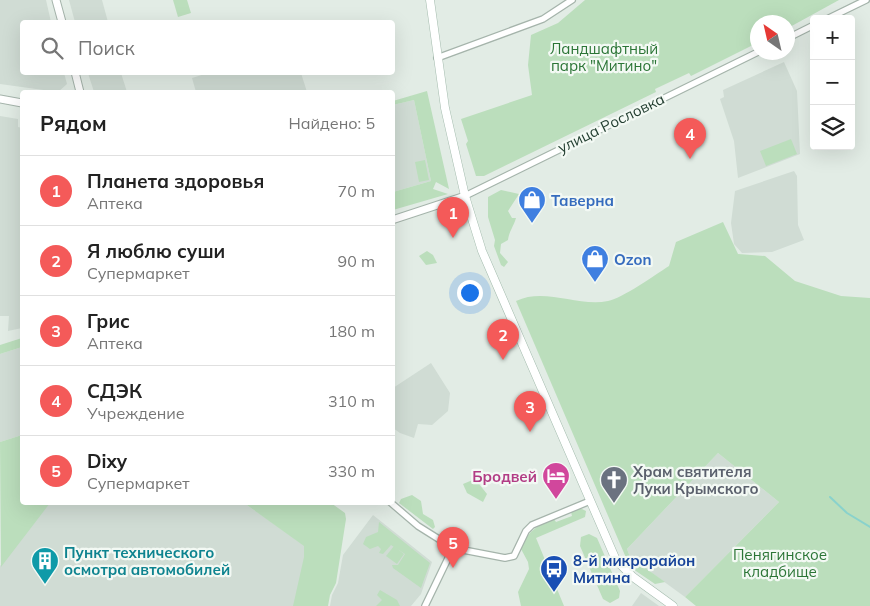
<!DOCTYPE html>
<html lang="ru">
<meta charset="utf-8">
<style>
body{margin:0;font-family:Mulish,sans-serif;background:#f6f6f6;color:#222}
.controls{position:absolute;right:15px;top:15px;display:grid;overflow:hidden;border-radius:5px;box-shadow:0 5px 20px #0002}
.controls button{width:45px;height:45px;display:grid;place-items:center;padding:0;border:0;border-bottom:1px solid #e0e0e0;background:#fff;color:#222;font:25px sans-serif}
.compass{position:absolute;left:750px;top:15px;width:45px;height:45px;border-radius:50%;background:#fff;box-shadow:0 5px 20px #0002;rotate:326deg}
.you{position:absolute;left:469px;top:292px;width:18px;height:18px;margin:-12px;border:4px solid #fff;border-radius:50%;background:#1a73e8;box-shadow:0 0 0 8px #1a73e833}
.badge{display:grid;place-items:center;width:32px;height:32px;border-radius:50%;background:#f45a59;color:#fff;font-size:16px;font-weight:700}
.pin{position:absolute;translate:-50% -41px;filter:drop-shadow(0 1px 2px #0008)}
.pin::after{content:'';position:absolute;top:26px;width:18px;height:15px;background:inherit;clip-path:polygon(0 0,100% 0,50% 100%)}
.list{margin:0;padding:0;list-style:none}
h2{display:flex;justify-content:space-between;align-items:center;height:65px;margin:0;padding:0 20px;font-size:21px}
h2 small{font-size:16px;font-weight:400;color:#767676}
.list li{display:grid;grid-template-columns:32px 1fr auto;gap:15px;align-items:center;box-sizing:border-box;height:70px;padding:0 20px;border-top:1px solid #e0e0e0}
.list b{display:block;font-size:19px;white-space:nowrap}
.list p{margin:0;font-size:16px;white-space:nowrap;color:#767676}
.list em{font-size:16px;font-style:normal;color:#767676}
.icon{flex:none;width:28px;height:28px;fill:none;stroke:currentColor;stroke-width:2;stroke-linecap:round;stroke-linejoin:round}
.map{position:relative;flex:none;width:870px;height:606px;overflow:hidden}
.search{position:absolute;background:#fff;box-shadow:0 5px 20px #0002;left:20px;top:20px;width:375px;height:55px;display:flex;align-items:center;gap:12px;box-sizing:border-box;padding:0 18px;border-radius:5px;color:#767676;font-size:19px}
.panel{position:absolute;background:#fff;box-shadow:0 5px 20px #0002;left:20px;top:90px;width:375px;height:415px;border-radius:5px}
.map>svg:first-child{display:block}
.built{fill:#d0dcd4}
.green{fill:#bbdebc}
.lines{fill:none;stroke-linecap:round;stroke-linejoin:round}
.stream{stroke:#89d2cc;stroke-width:2}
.minor-casing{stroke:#a5b4ab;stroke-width:8}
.tertiary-casing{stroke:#a5b4ab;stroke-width:9}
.secondary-casing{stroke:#a3bbad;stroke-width:9}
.minor{stroke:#fff;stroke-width:5.5}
.tertiary{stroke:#fff;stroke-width:7}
.secondary{stroke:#fff;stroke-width:8}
.labels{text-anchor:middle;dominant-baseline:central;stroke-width:4.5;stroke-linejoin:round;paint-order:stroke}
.park-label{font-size:15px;fill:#2b7536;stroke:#f3f9f4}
.street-label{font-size:15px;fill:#223e30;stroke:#f3f9f4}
.shop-label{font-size:15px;font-weight:bold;fill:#366cbe;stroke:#f3f9f4;text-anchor:start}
.worship-label{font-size:15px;font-weight:bold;fill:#5b616d;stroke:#f3f9f4;text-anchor:start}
.hotel-label{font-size:15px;font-weight:bold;fill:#b23c85;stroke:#f3f9f4;text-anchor:end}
.culture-label{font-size:15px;font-weight:bold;fill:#0d838f;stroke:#f3f9f4;text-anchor:start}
.transit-label{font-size:15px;font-weight:bold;fill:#164399;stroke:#f3f9f4;text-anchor:start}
</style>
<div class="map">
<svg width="870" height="606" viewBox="0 0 870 606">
<rect width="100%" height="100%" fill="#e2ece5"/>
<g class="built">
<path d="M0,0h46l5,22h-29v50l42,1 3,11 -9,8 -58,-8z"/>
<path d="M69,0h33l6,22h-33z"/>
<path d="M784,62l13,29 3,63 -62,24 -4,-37 -14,-42 4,-2 -1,-7z"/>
<path d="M211,72l90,1 6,19h-111l-4,-14z"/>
<path d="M88,73h33l6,19h-33z"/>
<path d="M414,100l17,81 -38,11v-87z"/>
<path d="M0,116l18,3v8l4,1v200l-14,3 1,-15h-9z"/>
<path d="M794,171l3,5 1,49 6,15 -32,12 -30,1 -8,-9 -3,-21 4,-32z"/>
<path d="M22,347v88l-22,7v-88z"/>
<path d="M431,363l19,30 -2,18 -16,14 -14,-1 -4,14 -14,-5 -7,-5v-40z"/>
<path d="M718,453l61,49 -94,95 -55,-40 -3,-8z"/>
<path d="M50,502l194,1 71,50 -11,53h-304v-40z"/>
<path d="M373,515l59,47 -11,32 -10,12h-81l2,-11 6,-12 5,-28z"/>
<path d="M641,593l18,13h-27z"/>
</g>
<g class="green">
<path d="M173,0h14l4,13 -13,4z"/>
<path d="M585,0h254l-51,28v-6h-30l-1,21 -66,33 -2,-3 -34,16 1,3 -172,84h-8l-10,-32 2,-3 -7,-22 71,-24 -4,-30 3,-30 27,-12z"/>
<path d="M427,91l22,98 -13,-7 -3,7 15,5 -55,16v-18l38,-11 -17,-81 -21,5v-4z"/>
<path d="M791,139l6,15 -31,12 -6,-15z"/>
<path d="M425,160l4,20 -10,2 -4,-20z"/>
<path d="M501,190l18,4 -11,17 4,7h4c-2,8 -7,13 -8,22l-7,4 -1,9 8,9 -4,5 -3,-2 -7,-19 1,-6 -7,-23v-20z"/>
<path d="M723,222l15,32 27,2 30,25 46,15 29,2v308h-174l-11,-9 94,-95 -61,-49 -91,96 3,8 35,25 -10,2 -25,-17 -114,-266c29,-14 61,6 92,0 15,-3 47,-26 61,-35l7,-24z"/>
<path d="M427,251l6,4 4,8 -11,2 -7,-9z"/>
<path d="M22,338v9l-22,7v-9z"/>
<path d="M22,435v67l28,1 -49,64 -1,-125z"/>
<path d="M475,479l12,15 -4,8 -16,-9 -4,-9z"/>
<path d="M412,495l9,6 2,13 10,6 2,7 -2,2 -34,-26 2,-4z"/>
<path d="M244,503h87l14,10 1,6 -10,64 -6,12 -2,11h-35l11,-49v-11z"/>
<path d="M580,508l6,3 -1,6 -49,21 28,68h-43l-3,-14 11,-23 -1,-7 -7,-13c7,-18 15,-23 33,-30l2,3 16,-6 -1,-4z"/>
<path d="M379,522l51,41 -9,25 -28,-20 -1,-3h6l7,-11 -14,-9 -8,9 -4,-1 2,-4 -3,-3 -8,3 -7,-5 3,-7 12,-5z"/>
<path d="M589,534l8,4 23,53 -1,7 -9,5 -7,-4 -23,-53 1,-9z"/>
<path d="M394,546l10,8 -7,10 -11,-8z"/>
<path d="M380,590l17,10 3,6h-24l6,-6 -5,-5z"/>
</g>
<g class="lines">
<path class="stream" d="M830,497l17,16 23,14"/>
<defs>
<g id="minor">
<path d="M827,19l39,-19"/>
<path d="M788,38l26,-13"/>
<path d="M437,58l106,-39 29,-19"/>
<path d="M465,196l293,-144"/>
<path d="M390,502l28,24 35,22 52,10 9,-2 12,-25 6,-6 58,-24"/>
<path d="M425,606l28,-58"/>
</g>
<g id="tertiary">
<path d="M56,0l6,22"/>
<path d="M75,72l5,20"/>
<path d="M0,99l22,4"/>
<path d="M392,220l73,-24"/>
</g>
<path id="secondary" d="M430,0l15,108 20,88 17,55 134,309 17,17 40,29"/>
</defs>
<use href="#minor" class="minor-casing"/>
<use href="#tertiary" class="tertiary-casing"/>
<use href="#secondary" class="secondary-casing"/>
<use href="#minor" class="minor"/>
<use href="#tertiary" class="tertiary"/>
<use href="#secondary" class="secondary"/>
</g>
<defs>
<symbol id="shop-pin" viewBox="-11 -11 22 30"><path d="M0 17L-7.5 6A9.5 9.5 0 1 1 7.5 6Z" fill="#3f7fe0" stroke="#f3f9f4"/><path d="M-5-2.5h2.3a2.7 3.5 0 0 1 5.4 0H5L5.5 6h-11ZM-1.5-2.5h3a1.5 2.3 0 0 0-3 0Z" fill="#fff"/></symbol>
<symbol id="hotel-pin" viewBox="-11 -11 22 30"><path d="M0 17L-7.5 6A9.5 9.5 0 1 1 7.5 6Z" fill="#d1479c" stroke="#f3f9f4"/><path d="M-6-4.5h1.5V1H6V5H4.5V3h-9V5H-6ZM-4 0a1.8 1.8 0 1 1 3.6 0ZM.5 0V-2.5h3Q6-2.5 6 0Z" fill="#fff"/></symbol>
<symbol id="church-pin" viewBox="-11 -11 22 30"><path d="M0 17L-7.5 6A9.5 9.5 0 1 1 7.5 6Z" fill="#6b7280" stroke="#f3f9f4"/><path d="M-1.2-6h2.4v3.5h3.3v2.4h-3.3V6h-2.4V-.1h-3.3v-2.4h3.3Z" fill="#fff"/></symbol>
<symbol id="building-pin" viewBox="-11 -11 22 30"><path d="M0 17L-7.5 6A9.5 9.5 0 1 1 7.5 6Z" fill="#0f9aa8" stroke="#f3f9f4"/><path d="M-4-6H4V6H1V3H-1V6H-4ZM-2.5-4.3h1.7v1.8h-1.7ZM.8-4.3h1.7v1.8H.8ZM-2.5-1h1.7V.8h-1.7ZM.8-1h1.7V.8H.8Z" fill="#fff"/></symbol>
<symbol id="bus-pin" viewBox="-11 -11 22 30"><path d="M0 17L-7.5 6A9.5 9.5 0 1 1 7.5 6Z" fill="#1a4fb4" stroke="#f3f9f4"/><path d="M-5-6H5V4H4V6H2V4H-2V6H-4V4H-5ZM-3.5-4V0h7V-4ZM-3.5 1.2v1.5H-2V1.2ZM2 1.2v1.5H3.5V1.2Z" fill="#fff"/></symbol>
</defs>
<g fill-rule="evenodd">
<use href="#shop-pin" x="516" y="184" width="32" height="43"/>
<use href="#shop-pin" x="579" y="243" width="32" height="43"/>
<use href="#hotel-pin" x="540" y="460" width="32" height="43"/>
<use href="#church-pin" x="598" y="464" width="32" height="43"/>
<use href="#building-pin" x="29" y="545" width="32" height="43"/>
<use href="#bus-pin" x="538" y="553" width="32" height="43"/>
</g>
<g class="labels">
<g class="park-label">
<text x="604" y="48">Ландшафтный<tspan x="604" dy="17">парк "Митино"</tspan></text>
<text x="780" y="554">Пенягинское<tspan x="780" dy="17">кладбище</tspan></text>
</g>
<g class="street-label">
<text transform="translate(611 123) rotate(-26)">улица Рословка</text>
</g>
<g class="shop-label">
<text x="551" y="200">Таверна</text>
<text x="614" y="259">Ozon</text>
</g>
<g class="worship-label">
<text x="633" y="471">Храм святителя<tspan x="633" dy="17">Луки Крымского</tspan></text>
</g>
<g class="hotel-label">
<text x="537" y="476">Бродвей</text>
</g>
<g class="culture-label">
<text x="64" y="552">Пункт технического<tspan x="64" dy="17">осмотра автомобилей</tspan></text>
</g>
<g class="transit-label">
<text x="573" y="560">8-й микрорайон<tspan x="573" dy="17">Митина</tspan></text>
</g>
</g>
</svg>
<div class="controls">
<button>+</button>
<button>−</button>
<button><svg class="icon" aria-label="layers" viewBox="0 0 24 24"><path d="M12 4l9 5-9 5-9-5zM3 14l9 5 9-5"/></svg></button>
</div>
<svg class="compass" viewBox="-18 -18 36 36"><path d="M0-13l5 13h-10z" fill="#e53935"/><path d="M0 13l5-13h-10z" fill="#767676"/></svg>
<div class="you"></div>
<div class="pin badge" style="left:453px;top:238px">1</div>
<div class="pin badge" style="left:503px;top:360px">2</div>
<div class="pin badge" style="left:530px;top:432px">3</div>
<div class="pin badge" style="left:690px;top:159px">4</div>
<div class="pin badge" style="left:453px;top:568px">5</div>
<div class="search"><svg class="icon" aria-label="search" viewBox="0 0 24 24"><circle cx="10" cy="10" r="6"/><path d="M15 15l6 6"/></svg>Поиск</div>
<section class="panel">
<h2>Рядом<small>Найдено: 5</small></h2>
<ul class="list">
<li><span class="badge">1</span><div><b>Планета здоровья</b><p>Аптека</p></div><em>70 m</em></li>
<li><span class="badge">2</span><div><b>Я люблю суши</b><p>Супермаркет</p></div><em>90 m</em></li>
<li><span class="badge">3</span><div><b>Грис</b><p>Аптека</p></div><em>180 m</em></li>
<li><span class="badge">4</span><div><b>СДЭК</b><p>Учреждение</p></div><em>310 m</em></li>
<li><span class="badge">5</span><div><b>Dixy</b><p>Супермаркет</p></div><em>330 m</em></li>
</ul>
</section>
</div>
